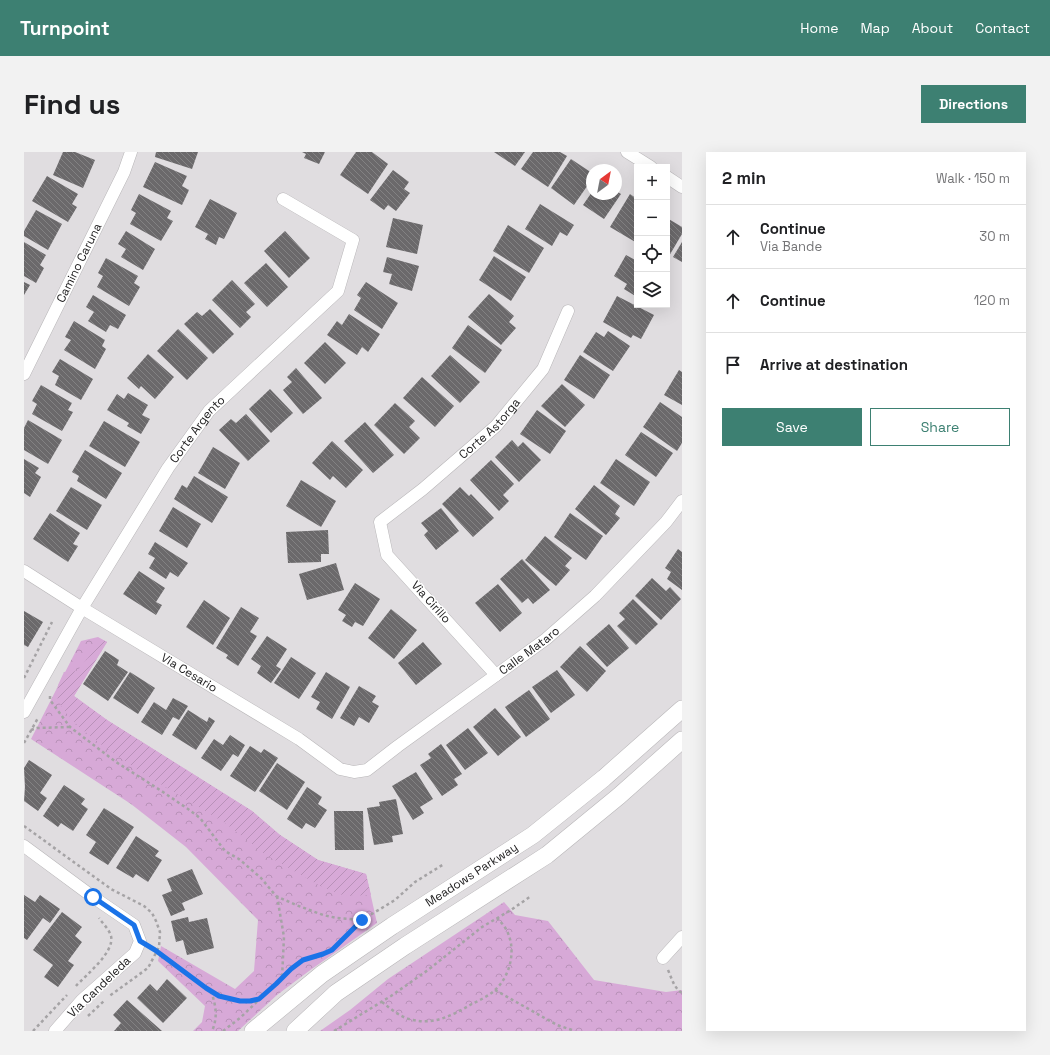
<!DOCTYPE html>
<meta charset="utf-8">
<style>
body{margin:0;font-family:"Space Grotesk",sans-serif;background:#f2f2f2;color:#202124}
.controls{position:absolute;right:12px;top:12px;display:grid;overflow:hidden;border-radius:0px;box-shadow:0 4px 16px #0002}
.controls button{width:36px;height:36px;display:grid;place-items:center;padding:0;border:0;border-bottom:1px solid #e0e0e0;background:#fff;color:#202124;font:20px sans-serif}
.compass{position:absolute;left:562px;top:12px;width:36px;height:36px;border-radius:50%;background:#fff;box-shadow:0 4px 16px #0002;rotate:32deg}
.stop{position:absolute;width:12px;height:12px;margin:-9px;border:3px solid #1a73e8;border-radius:50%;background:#fff}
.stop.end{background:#1a73e8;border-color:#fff;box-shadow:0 1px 4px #0008}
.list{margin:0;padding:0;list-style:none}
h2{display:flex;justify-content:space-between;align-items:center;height:52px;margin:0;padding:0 16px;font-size:17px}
h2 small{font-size:13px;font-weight:400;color:#757577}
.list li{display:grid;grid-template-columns:26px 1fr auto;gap:12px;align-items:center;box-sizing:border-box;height:64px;padding:0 16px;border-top:1px solid #e0e0e0}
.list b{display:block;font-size:15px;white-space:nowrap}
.list p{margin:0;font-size:13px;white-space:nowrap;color:#757577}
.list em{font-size:13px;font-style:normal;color:#757577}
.actions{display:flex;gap:8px;padding:12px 16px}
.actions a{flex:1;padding:9px 0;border:1px solid #3d8072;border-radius:0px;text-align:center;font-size:14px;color:#3d8072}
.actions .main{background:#3d8072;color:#fff}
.icon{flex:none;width:22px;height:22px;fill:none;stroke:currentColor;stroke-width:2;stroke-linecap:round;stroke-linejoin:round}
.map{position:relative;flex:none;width:658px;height:879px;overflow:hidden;border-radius:0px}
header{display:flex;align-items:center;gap:24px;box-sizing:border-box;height:56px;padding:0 20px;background:#3d8072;color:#fff}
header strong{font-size:19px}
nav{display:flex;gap:22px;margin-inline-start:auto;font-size:14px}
.intro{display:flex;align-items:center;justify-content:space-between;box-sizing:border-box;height:96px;padding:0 24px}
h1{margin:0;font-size:28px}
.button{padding:10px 18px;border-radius:0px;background:#3d8072;color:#fff;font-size:14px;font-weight:700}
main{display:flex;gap:24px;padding:0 24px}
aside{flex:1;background:#fff;border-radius:0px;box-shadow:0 4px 16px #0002}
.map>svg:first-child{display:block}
.park{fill:url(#park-crowns)}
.garden{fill:url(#garden-furrows)}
.building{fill:url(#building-back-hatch)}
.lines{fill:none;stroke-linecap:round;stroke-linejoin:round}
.street-casing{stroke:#b8b6b8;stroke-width:13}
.secondary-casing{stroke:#b8b6b8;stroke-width:18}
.path{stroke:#a5a3a5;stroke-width:2.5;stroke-dasharray:3 3;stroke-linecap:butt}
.street{stroke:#fff;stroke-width:12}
.secondary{stroke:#fff;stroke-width:17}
.route{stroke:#1a73e8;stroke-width:5}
.labels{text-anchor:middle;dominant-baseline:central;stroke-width:3;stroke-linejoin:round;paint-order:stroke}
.street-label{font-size:12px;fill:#1c1b1c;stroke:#fff}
</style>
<header>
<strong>Turnpoint</strong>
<nav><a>Home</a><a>Map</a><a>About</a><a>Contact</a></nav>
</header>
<div class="intro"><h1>Find us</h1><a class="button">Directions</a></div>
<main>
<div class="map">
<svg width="658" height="879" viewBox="0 0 658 879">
<defs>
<pattern id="park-crowns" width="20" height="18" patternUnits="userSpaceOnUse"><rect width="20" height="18" fill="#d7a9d7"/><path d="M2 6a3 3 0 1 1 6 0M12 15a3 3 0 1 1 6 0" fill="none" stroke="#b891b8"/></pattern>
<pattern id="garden-furrows" width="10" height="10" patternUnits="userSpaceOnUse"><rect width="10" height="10" fill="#d7a9d7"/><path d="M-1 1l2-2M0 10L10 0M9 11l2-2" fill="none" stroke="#b891b8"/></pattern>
<pattern id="building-back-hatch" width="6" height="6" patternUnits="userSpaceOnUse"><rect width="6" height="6" fill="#6b696b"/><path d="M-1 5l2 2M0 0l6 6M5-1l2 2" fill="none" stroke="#838283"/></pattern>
</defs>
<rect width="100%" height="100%" fill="#e0dde0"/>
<g class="park">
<path d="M74,485l9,5 -33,54 33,24 145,91 28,24 38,25 48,14 11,49 -68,48 -32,24 -39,36h-45l9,-9 3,-16 -47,-45 3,-15 74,43 19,-18 4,-51 -72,-73 -55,-43 -100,-65 50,-98z"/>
<path d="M480,750l11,13 33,6 46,59 72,12 16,-2v41h-362l30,-21 38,-31z"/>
</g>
<path class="garden" d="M79,488l4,2 -33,54 33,24 145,91 28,24 38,25 48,14 5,21 -26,1 -23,-9 -56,-32 -41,-32 -86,-52 -37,-26 -23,-18 -17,-19 -5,-11 1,-12 6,-13 13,-1z"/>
<g class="building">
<path d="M39,0h12l20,8 -12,28 -30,-13z"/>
<path d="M132,0h42l-6,17 -37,-12z"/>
<path d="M278,0h23l-6,12 -15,-6 2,-4z"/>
<path d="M332,0h16l16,12 -20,30 -28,-19z"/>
<path d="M470,0h31l-10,14z"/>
<path d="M509,0h27l7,4 -19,31 -27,-18z"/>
<path d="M547,7l21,14v6l-18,26 -23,-17z"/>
<path d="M131,10l32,14 -5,10 7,4 -7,15 -39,-18z"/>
<path d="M369,18l16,12 -5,7 6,4 -14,18 -8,-6 -4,5 -14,-10z"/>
<path d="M23,24l31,18 -6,10 5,3 -9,15 -36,-21z"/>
<path d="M592,39l5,3 -17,25 -21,-14 9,-13v2h24z"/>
<path d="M115,42l32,17 -4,7 6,3 -12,20 -31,-17 6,-11 -5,-3z"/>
<path d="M606,42l7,5v44l-27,-16z"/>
<path d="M186,47l27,14 -13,26 -5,-2 -3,8 -11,-6 3,-5 -13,-7z"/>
<path d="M516,52l34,21 -7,11 -7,-4 -8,14 -27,-17z"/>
<path d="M12,58l26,14 -14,26 -24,-14v-5z"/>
<path d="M369,66l30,7 -6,29 -31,-7z"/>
<path d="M643,66l15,9v7l-13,22 -2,-1z"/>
<path d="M484,73l36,23 -15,25 -36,-22z"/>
<path d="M102,79l29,18 -12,21 -22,-13 5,-8 -8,-5z"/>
<path d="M261,79l25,27 -21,20 -25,-27z"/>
<path d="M0,90l22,13 -6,10 4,3 -8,15 -12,-7z"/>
<path d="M658,90v20l-9,-5z"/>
<path d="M602,103l11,6v36l-13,-8 3,-5 -13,-8z"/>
<path d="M470,104l32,21 -15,24 -32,-21z"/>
<path d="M363,105l32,9 -7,25 -23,-7 3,-10 -9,-2z"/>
<path d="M82,106l32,18 -4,7 6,4 -11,19 -32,-19 6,-11 -5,-3z"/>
<path d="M242,111l22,24 -21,20 -23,-24z"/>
<path d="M208,128l23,24 -9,8 5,5 -11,11 -28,-28z"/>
<path d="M0,130l6,3 -6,10z"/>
<path d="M342,130l32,21 -16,26 -28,-19 7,-12 -4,-3z"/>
<path d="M465,142l25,22 -5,6 7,6 -15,17 -33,-28z"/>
<path d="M69,143l33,20 -8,14 -8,-4 -4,7 -18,-11 6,-9 -8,-5z"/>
<path d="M593,144l37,19 -13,24 -8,-4 -2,3 -28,-16z"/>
<path d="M186,157l24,25 -21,20 -29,-30 13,-12 5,4z"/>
<path d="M325,162l31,20 -12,18 -6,-5 -5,8 -30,-20 10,-14 5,4z"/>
<path d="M50,169l31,19 -3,6 4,3 -11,20 -31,-19 7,-10 -6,-3z"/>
<path d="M444,173l34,25 -17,23 -33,-25z"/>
<path d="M154,177l30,29 -21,22 -30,-29z"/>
<path d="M584,179l22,15 -17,25 -30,-19 13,-20 8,5z"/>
<path d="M301,190l21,21 -21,21 -21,-21z"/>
<path d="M124,202l26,23 -19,22 -14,-13 -2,3 -12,-11z"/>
<path d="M426,203l30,27 -20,21 -29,-27z"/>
<path d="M556,203l30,20 -16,24 -30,-19z"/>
<path d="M36,207l33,20 -12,21 -26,-15 4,-9 -7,-4z"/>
<path d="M272,216l26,30 -19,16 -20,-24 9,-8 -5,-5z"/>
<path d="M655,218l3,2v33l-18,-10z"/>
<path d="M398,225l32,29 -19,21 -32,-29z"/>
<path d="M538,232l23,21 -20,22 -24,-21z"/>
<path d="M17,233l31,18 -4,7 5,2 -11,19 -30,-17 5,-10 -5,-3z"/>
<path d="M246,237l23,24 -22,20 -22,-24z"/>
<path d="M104,241l20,12 -6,10 8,4 -9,15 -14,-8 2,-3 -22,-13 10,-16 7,5z"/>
<path d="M636,250l22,15v26l-5,8 -34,-24z"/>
<path d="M371,251l20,18 -6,6 11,11 -16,16 -30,-29z"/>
<path d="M513,258l29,21 -16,23 -30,-20z"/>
<path d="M222,262l24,27 -22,20 -29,-31 12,-11 5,4z"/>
<path d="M4,268l34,20 -14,24 -24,-14v-22z"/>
<path d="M80,269l36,21 -15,25 -36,-21z"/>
<path d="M341,270l29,33 -21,18 -29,-32z"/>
<path d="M617,280l32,21 -17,24 -31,-22z"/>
<path d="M488,288l6,7 5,-5 18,18 -22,22 -24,-25z"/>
<path d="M308,289l31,29 -17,18 -13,-12 -3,4 -18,-17z"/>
<path d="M189,295l27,16 -15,26 -27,-16z"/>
<path d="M61,298l37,23 -16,26 -29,-18 2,-5 -7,-4z"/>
<path d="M0,307l15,9 -4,5 6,4 -11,20 -6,-4z"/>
<path d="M592,307l34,23 -16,24 -34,-23z"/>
<path d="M467,308l23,24 -11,11 6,6 -10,10 -29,-31z"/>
<path d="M170,324l34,21 -16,26 -38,-24 8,-14 5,3z"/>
<path d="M277,328l35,21 -15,26 -35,-21z"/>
<path d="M570,333l26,21 -5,8 5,4 -14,17 -31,-26z"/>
<path d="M47,335l31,18 -15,25 -31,-19z"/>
<path d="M436,335l9,9 2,-2 23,24 -21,19 -31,-33z"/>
<path d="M149,355l28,17 -14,24 -28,-17z"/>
<path d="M417,356l18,23 -23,19 -12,-15 4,-4 -7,-8z"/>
<path d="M26,361l30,20 -7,11 5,2 -10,16 -35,-23z"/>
<path d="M546,361l33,23 -17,24 -32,-23z"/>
<path d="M304,378l1,24h-8v8l-33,1 -2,-31z"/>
<path d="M521,384l27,22 -7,8 5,4 -14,16 -31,-26z"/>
<path d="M131,390l33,21 -10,14 -8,-5 -4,7 -17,-11 6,-10 -7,-4z"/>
<path d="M654,397l4,3v38l-15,-11 4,-7 -6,-4z"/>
<path d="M498,407l28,31 -17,14 -5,-6 -6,5 -22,-24z"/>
<path d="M312,411l8,27 -37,10 -8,-26z"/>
<path d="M115,419l26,17 -9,14 6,3 -6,10 -33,-21z"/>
<path d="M628,426l14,13 4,-4 11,12 -20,21 -26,-24z"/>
<path d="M331,431l25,16 -17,27 -8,-4 -3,5 -10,-6 4,-6 -8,-5z"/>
<path d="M474,432l24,29 -22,19 -25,-29z"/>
<path d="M609,447l25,25 -22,21 -19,-19 8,-7 -6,-6z"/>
<path d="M180,448l26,18 -17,27 -27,-18z"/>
<path d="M217,455l18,11 -9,14 7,4 -19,30 -12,-8 2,-3 -12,-7z"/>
<path d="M367,457l26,21 -23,29 -26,-21z"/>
<path d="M0,459l19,11 -15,25 -4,-2z"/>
<path d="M585,472l20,24 -22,19 -21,-23z"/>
<path d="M243,484l20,13 -11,17 5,3 -10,14 -14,-10 4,-7 -10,-7z"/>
<path d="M399,490l19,22 -26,21 -18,-22z"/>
<path d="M556,494l26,25 -19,21 -27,-25z"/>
<path d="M81,499l14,9 -2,5 11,7 -20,29 -25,-17z"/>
<path d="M267,505l25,16 -17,26 -25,-16z"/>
<path d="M533,518l18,25 -24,18 -19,-26z"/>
<path d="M106,520l25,16 -17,26 -25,-16z"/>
<path d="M302,520l24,15 -18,32 -16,-10 4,-7 -9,-5z"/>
<path d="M335,534l17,10 -4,6 7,4 -10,17 -10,-6 -5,9 -14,-8z"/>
<path d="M505,538l21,29 -24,18 -21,-30z"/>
<path d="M149,546l15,8 -9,14 -6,-3 -11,18 -21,-13 13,-20 12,8z"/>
<path d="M471,556l26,29 -23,19 -25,-29z"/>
<path d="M164,558l19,12 2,-5 6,4 -19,29 -24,-15z"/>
<path d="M444,576l20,25 -23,17 -19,-25z"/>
<path d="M206,583l15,10 -7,12 -5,-3 -12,17 -20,-13 13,-19 9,6z"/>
<path d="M417,592l21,30 -8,5 4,6 -16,11 -22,-31 11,-7 -3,-4z"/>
<path d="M226,594l11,7 3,-4 14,9 -23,34 -25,-16z"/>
<path d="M5,608l23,15 -12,18 7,5 -9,13 -14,-10 1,-14 -1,-19z"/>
<path d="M253,611l28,19 -18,28 -28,-19z"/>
<path d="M392,620l17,27 -13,8 4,6 -11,7 -21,-34z"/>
<path d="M40,633l21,14 -4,5 7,5 -15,22 -12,-8 -3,4 -15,-11z"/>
<path d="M283,635l15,10 -4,7 9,6 -12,18 -9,-5 -4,6 -15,-10z"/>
<path d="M372,647l7,35 -11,2 1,6 -19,3 -7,-37 13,-2 -1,-4z"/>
<path d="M80,656l30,19 -26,38 -19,-12 7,-11 -10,-7z"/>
<path d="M310,659h29l1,39h-29z"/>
<path d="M112,684l23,15 -4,5 7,4 -14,22 -12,-8 -3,4 -17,-10z"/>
<path d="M168,717l11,25 -21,9 3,7 -14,6 -9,-21 10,-4 -5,-12z"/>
<path d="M0,743l11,7 5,-7 20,14 -10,14 -7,-5 -16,22 -3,-2z"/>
<path d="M38,760l20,15 -7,9 7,6 -14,19 6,4 -16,22 -14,-10 9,-12 -20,-15z"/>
<path d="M164,765l1,5 18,-4 7,30 -27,7 -4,-15 -7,2 -5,-21z"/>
<path d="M143,827l20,19 -24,25 -26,-25 13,-14 7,7z"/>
<path d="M103,848l35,31h-48l7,-8 -8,-8z"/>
</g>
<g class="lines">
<defs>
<g id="street">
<path d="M603,0l24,15"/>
<path d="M643,25l15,10"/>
<path id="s1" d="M0,222l100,-202 7,-20"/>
<path id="s2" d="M0,419l58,37 217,131 41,30 14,3 13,-2 31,-24 148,-107 49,-43 71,-74 16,-21"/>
<path id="s3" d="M472,523l-109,-120 -7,-33 43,-33 73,-63 47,-57 25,-58"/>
<path id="s4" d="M0,560l58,-104 86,-140 41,-57 129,-120 15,-51 -70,-41"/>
<path d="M0,694l69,51 41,28 6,16 -5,12 -53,47 -27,31"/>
<path d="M639,806l19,-21"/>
</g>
<g id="secondary">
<path id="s5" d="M229,879l69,-57 70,-48 141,-91 71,-57 78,-69"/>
<path d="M271,879l41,-38 69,-47 142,-91 72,-59 63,-56"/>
</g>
</defs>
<use href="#street" class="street-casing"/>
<use href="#secondary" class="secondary-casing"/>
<g class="path">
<path d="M0,526l28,-56"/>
<path d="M26,544v4l20,27 46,35 44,28 28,19 12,9 25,33 14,8 22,19 15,18 20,9 27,10 14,3 25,2"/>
<path d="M7,578l6,-2 33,-1"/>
<path d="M0,591l14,-25"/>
<path d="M0,674l87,63 33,17 8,7 4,8 4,11 -1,15 -11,21 -40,29"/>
<path d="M253,744l7,41 -2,41"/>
<path d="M320,786l18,-18 33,-20 20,-18 29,-18"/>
<path d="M127,796c31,18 67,63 107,51"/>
<path d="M644,818c4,9 6,18 14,23"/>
<path d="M52,834c10,-11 39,-34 35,-50 -2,-7 -8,-12 -12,-18"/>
<path d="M471,838l62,35 18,6"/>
<path d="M187,839c5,15 7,26 1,40"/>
<path d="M358,850c9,7 19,16 31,18 21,5 40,-5 57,-15 10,-5 21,-10 28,-18 12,-13 17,-35 11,-51 -2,-7 -7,-13 -12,-18"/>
<path d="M64,864l17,-16"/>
<path d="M9,879l34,-36"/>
<path d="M199,879l17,-13 51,-49 12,-9 17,-5"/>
<path d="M310,879l57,-35 37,-26 54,-43 29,-17 20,-14"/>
</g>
<use href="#street" class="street"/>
<use href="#secondary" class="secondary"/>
</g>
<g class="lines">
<path class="route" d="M69,745l41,28 6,16 15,9 51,38 13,8 21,5h10l9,-2 17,-15 15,-15 12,-9 20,-6 9,-4 30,-30"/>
</g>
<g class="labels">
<g class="street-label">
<text stroke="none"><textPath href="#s1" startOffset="124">Camino Caruna</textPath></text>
<text stroke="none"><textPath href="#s3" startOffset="340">Corte Astorga</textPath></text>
<text stroke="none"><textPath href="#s4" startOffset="332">Corte Argento</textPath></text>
<text transform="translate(407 450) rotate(48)">Via Cirillo</text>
<text stroke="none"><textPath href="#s2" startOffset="602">Calle Mataro</textPath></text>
<text stroke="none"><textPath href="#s2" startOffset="194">Via Cesario</textPath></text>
<text stroke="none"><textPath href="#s5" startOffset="269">Meadows Parkway</textPath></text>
<text transform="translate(75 835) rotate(-44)">Via Candeleda</text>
</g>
</g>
</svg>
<div class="controls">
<button>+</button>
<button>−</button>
<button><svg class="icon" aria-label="locate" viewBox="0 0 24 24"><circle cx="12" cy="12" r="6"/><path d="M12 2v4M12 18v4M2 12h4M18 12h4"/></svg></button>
<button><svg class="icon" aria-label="layers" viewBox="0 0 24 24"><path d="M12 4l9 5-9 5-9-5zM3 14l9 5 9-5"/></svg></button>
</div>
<svg class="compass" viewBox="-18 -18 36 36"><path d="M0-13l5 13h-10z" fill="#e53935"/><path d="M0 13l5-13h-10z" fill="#757577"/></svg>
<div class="stop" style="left:69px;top:745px"></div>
<div class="stop end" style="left:338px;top:768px"></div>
</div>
<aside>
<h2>2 min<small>Walk · 150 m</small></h2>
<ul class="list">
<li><svg class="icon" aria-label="ahead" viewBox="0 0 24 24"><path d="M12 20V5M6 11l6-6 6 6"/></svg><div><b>Continue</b><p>Via Bande</p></div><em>30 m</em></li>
<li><svg class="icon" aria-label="ahead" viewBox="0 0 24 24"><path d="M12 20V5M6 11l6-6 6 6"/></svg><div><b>Continue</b></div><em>120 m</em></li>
<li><svg class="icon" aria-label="arrive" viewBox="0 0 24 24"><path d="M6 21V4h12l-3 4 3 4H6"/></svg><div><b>Arrive at destination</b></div></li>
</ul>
<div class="actions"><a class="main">Save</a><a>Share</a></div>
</aside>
</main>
